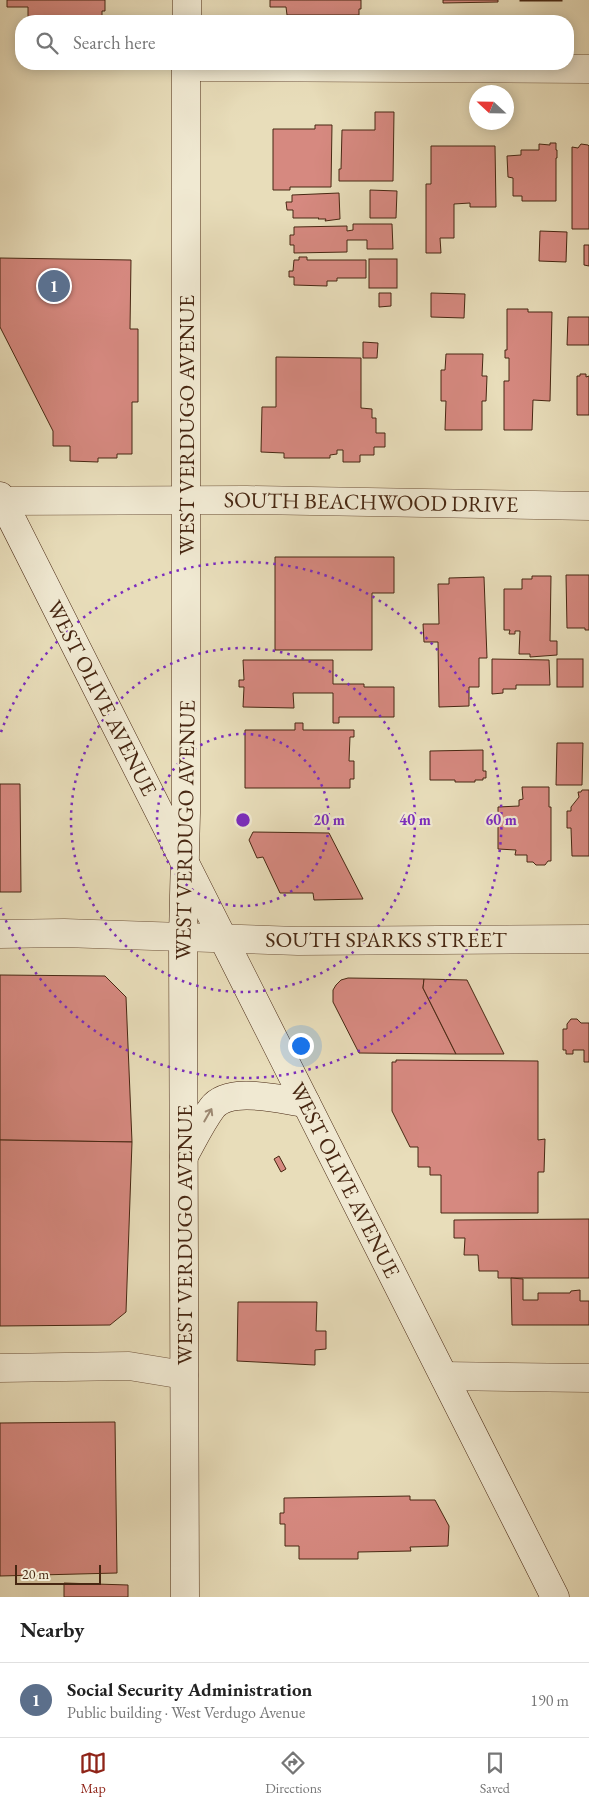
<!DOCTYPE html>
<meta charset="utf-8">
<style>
body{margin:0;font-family:"EB Garamond",serif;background:#f2f2f2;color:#222}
.compass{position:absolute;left:469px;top:85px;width:45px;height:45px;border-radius:50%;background:#fff;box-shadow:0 2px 12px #0003;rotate:292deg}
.scale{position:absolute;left:15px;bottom:12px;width:86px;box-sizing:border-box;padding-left:5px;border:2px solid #472712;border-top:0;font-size:14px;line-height:18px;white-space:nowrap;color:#472712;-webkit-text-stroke:4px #f0e9d2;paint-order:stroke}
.you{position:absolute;left:300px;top:1045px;width:18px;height:18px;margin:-12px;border:4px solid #fff;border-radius:50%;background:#1a73e8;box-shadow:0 0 0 8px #1a73e833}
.badge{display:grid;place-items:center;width:32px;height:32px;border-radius:50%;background:#8f2418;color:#fff;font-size:16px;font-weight:700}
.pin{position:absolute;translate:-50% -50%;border:2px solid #fff;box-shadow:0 1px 5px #0006}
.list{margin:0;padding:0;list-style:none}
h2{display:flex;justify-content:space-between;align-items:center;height:65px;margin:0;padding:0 20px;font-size:21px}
h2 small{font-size:16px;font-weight:400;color:#767676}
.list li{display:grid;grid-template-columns:32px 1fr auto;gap:15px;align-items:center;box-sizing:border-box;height:75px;padding:0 20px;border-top:1px solid #e0e0e0}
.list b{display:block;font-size:19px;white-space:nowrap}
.list p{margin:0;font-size:16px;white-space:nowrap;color:#767676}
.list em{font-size:16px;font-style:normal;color:#767676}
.icon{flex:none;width:28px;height:28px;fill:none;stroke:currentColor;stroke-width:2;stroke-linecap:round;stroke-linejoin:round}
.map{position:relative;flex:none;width:589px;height:1597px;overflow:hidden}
.search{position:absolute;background:#fff;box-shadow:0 2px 12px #0003;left:15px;right:15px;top:15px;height:55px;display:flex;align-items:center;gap:12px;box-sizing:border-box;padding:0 18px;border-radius:20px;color:#767676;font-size:19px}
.sheet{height:140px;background:#fff}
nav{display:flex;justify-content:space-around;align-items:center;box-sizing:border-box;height:70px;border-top:1px solid #e0e0e0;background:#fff;font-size:14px;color:#767676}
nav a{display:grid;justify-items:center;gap:2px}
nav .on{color:#8f2418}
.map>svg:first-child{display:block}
.building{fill:#d68980;stroke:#472712}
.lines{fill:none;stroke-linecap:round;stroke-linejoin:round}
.minor-casing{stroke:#6f543c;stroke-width:29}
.secondary-casing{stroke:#472712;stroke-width:29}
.minor{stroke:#f0e9d2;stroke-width:28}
.secondary{stroke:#f0e9d2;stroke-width:28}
.oneway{stroke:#9c8872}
.ring{fill:none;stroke:#7b2cbf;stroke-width:2.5;stroke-dasharray:2.5 5}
.labels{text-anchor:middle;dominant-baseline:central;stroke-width:4.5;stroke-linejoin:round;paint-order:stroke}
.street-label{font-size:22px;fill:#472712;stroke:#f0e9d2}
.centre{fill:#7b2cbf;stroke:#f0e9d2;stroke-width:2.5}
.ring-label{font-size:15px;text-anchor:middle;font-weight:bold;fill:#7b2cbf;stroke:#f0e9d2;stroke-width:4.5;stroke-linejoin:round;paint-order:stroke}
</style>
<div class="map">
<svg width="589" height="1597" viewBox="0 0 589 1597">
<rect width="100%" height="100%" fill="#e8ddba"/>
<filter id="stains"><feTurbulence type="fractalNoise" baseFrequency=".004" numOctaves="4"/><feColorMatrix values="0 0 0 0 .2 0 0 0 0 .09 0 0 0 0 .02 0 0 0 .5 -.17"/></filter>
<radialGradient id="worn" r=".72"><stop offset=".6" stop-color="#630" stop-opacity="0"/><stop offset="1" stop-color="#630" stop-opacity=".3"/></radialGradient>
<g class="building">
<path d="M7,0h98v11h-3v7l3,3h-77v-14h-21z"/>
<path d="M270,0h91v9h-2v6h-72l-1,-8h-16z"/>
<path d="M443,0h55v2l-55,1z"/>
<rect x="520" y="0" width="42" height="1"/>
<path d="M375,112h19l-1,69h-54v-12h2l1,-39h33z"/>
<path d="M315,125h17l-1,62h-41v3h-17v-61h42z"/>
<path d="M550,143h6v7h1v8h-1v43h-34v-5h-9v-18l-5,-1 -1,-21 14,-1v-5h18v-6l11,1z"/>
<path d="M581,144l7,1 1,1v83h-17v-82l6,1z"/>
<path d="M431,146h64l1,61h-26v-4l-16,1v34h-14l1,15h-15v-69h5z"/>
<path d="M370,190l27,1 -1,27h-26z"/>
<path d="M339,193l1,26 -15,2 1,-2h-8l1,-1h-26v-8h-6l-1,-8h6v-7z"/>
<path d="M353,224h39l1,25h-26v-9h-20v12l-53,1v-8h-4v-10h4v-8l53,-1v5l6,-1z"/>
<path d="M540,231l27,1 -1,30 -27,-1z"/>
<path d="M584,245h5v21l-5,-1z"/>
<path d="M299,257h8v3h59v18h-29v3h-10v5l-33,-1v-8h-5v-6h4l1,-11h5z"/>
<path d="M0,258l131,2 -1,69h8v73h-6v52h-15v4h-19v4l-28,-1v-15h-17v-15l-53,-104z"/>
<rect x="369" y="259" width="28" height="29"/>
<path d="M379,293h12v13l-12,1z"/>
<path d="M431,293l34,1 -1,24 -33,-1z"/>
<path d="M507,309h21v3h24l-2,89 -17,-1 -1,30h-28v-49h5v-23h-4v-8h2z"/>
<path d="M568,317h21v28h-22z"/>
<path d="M363,342l15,1 -1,15h-14z"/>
<path d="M446,354h37l-1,22h5l-1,25h-4v29h-37l1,-29h-5v-31h4z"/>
<path d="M276,357l85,1v50l11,1v9h4v15h9v14h-11v8h-14v7h-17v-12h-6v4l-7,1v3h-46v-5l-23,-1 1,-45h14z"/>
<path d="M580,374h6v3l3,-1v39h-12v-39h3z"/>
<path d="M275,557h119v36h-22v57h-97z"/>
<path d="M566,575h23v55h-4v-2h-18z"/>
<path d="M532,576h19l-1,65h7v14l-27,2v-3h-11l1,-23h-5v3h-6l1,-4h-6v-41h18v-10h10z"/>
<path d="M484,577l3,81h-8v29h-10v19l-30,1 -1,-65h-14l-1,-18h16l-1,-40h11v-6z"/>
<path d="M492,659l57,1 1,25h-34v4h-13v4l-11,1z"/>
<rect x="557" y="659" width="26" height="28"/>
<path d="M243,660h90v24h31v3h30v30h-55v6h-6v-30h-40l1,15 -51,-1 1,-20h-5v-7h5z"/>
<path d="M295,723h8v7h51v7h-4l-1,24h5v18h-4v9h-105v-58h50z"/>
<path d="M557,743h26l-1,42h-26z"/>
<path d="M483,750v21h3v7h-3v2h-8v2h-20v-2h-25v-29z"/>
<path d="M0,784h20l1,108h-21z"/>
<path d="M522,787h27v20h2v54h-3l-3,4h-9l-3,-3h-6v-7h-12l1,-5 -18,-1v-42l21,-1v-6l4,-1z"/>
<path d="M582,790h7v66h-17l-1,-28h-4v-17h4v-4l8,-10 -1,-5h3z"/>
<path d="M253,832l76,1 34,66 -49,1 -1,-7h-33l-17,-36 -6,1 -8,-18z"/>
<path d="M0,975l105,1 21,21 6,145 -132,-2z"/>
<path d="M348,978l76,1 -1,9 33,66 -97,-1 -26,-51v-12l3,-5 5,-5z"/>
<path d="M424,979l43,1 37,74h-48l-33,-66z"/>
<path d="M571,1019h6l4,4h8v39h-5v-12h-11v4h-7v-4h-3v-21h4v-5z"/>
<path d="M396,1060l142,1v79l7,-1 -1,33h-6v41h-97v-38h-11v-8h-12v-20h-8l-18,-36v-49h4z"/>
<path d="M0,1140l132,2 -6,170 -16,13 -110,1z"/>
<path d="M279,1156l7,13 -5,3 -7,-13z"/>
<path d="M589,1219v59h-91v-7h-19l-1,-16h-14l1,-17h-11v-18z"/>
<path d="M511,1278l12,1v21h15v-7h32l1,-2 9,-1v11h9v24h-77z"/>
<path d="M238,1302h79l-1,29h10v18l-11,1v15l-78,-4z"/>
<path d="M115,1422l2,151 -117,3v-153z"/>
<path d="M410,1496v4h25l14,26 -1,20 -38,1 1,4 -53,1v7h-59v-13h-14v-22h-5v-11h4v-15z"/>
<path d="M64,1583l64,2v12h-64z"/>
</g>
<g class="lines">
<defs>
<g id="minor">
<path d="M186,67l403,2"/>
<path d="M0,501l247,-1 342,6"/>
<path d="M0,934l64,-1 234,8 291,-2"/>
<path d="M0,1368l129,-2 55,9"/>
<path d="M444,1376l145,2"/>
</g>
<g id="secondary">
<path d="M187,21v-21"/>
<path d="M0,496l555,1101"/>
<path d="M184,1156c9,-16 17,-33 28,-48 17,-23 69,-8 94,-5"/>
<path d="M185,1597l-2,-660 3,-124v-749"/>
</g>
</defs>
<use href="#minor" class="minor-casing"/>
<use href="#secondary" class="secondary-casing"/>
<use href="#minor" class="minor"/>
<use href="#secondary" class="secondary"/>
</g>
<defs><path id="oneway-shaft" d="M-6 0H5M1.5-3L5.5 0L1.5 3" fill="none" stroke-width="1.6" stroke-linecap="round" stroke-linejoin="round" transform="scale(1.25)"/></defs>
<use class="oneway" href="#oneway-shaft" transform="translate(208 1115) rotate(-60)"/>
<g class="ring">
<circle cx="243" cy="820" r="86"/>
<circle cx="243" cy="820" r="172"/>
<path d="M1 732A258 258 0 1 1 1 908"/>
</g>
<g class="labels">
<g class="street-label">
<text transform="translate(186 425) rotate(-90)">WEST VERDUGO AVENUE</text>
<text transform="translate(371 502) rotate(1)">SOUTH BEACHWOOD DRIVE</text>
<text transform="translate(102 698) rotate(63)">WEST OLIVE AVENUE</text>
<text transform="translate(185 830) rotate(-89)">WEST VERDUGO AVENUE</text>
<text x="386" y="939">SOUTH SPARKS STREET</text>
<text transform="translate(345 1180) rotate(63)">WEST OLIVE AVENUE</text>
<text transform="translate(184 1235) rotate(-90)">WEST VERDUGO AVENUE</text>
</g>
</g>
<circle cx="243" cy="820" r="8" class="centre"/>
<g class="ring-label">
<text x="329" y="825">20 m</text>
<text x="415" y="825">40 m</text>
<text x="501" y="825">60 m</text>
</g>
<rect width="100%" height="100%" filter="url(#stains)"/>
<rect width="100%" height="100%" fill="url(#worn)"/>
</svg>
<svg class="compass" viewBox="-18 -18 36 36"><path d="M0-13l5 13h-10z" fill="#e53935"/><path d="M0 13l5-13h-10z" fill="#767676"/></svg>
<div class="scale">20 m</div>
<div class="you"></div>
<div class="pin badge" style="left:54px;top:286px;background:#5c6f8a">1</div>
<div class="search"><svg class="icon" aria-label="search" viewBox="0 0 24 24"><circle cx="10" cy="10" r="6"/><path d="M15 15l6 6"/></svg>Search here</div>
</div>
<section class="sheet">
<h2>Nearby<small></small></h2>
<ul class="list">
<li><span class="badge" style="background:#5c6f8a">1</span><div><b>Social Security Administration</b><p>Public building · West Verdugo Avenue</p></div><em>190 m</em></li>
</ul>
</section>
<nav>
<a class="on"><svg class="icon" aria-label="map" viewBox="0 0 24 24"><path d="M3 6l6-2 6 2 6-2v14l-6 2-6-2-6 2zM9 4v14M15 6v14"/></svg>Map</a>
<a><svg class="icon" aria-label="directions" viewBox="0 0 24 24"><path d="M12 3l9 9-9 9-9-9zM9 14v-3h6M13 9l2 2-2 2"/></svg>Directions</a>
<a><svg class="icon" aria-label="saved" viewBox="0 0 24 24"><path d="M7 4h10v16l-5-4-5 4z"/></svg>Saved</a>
</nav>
